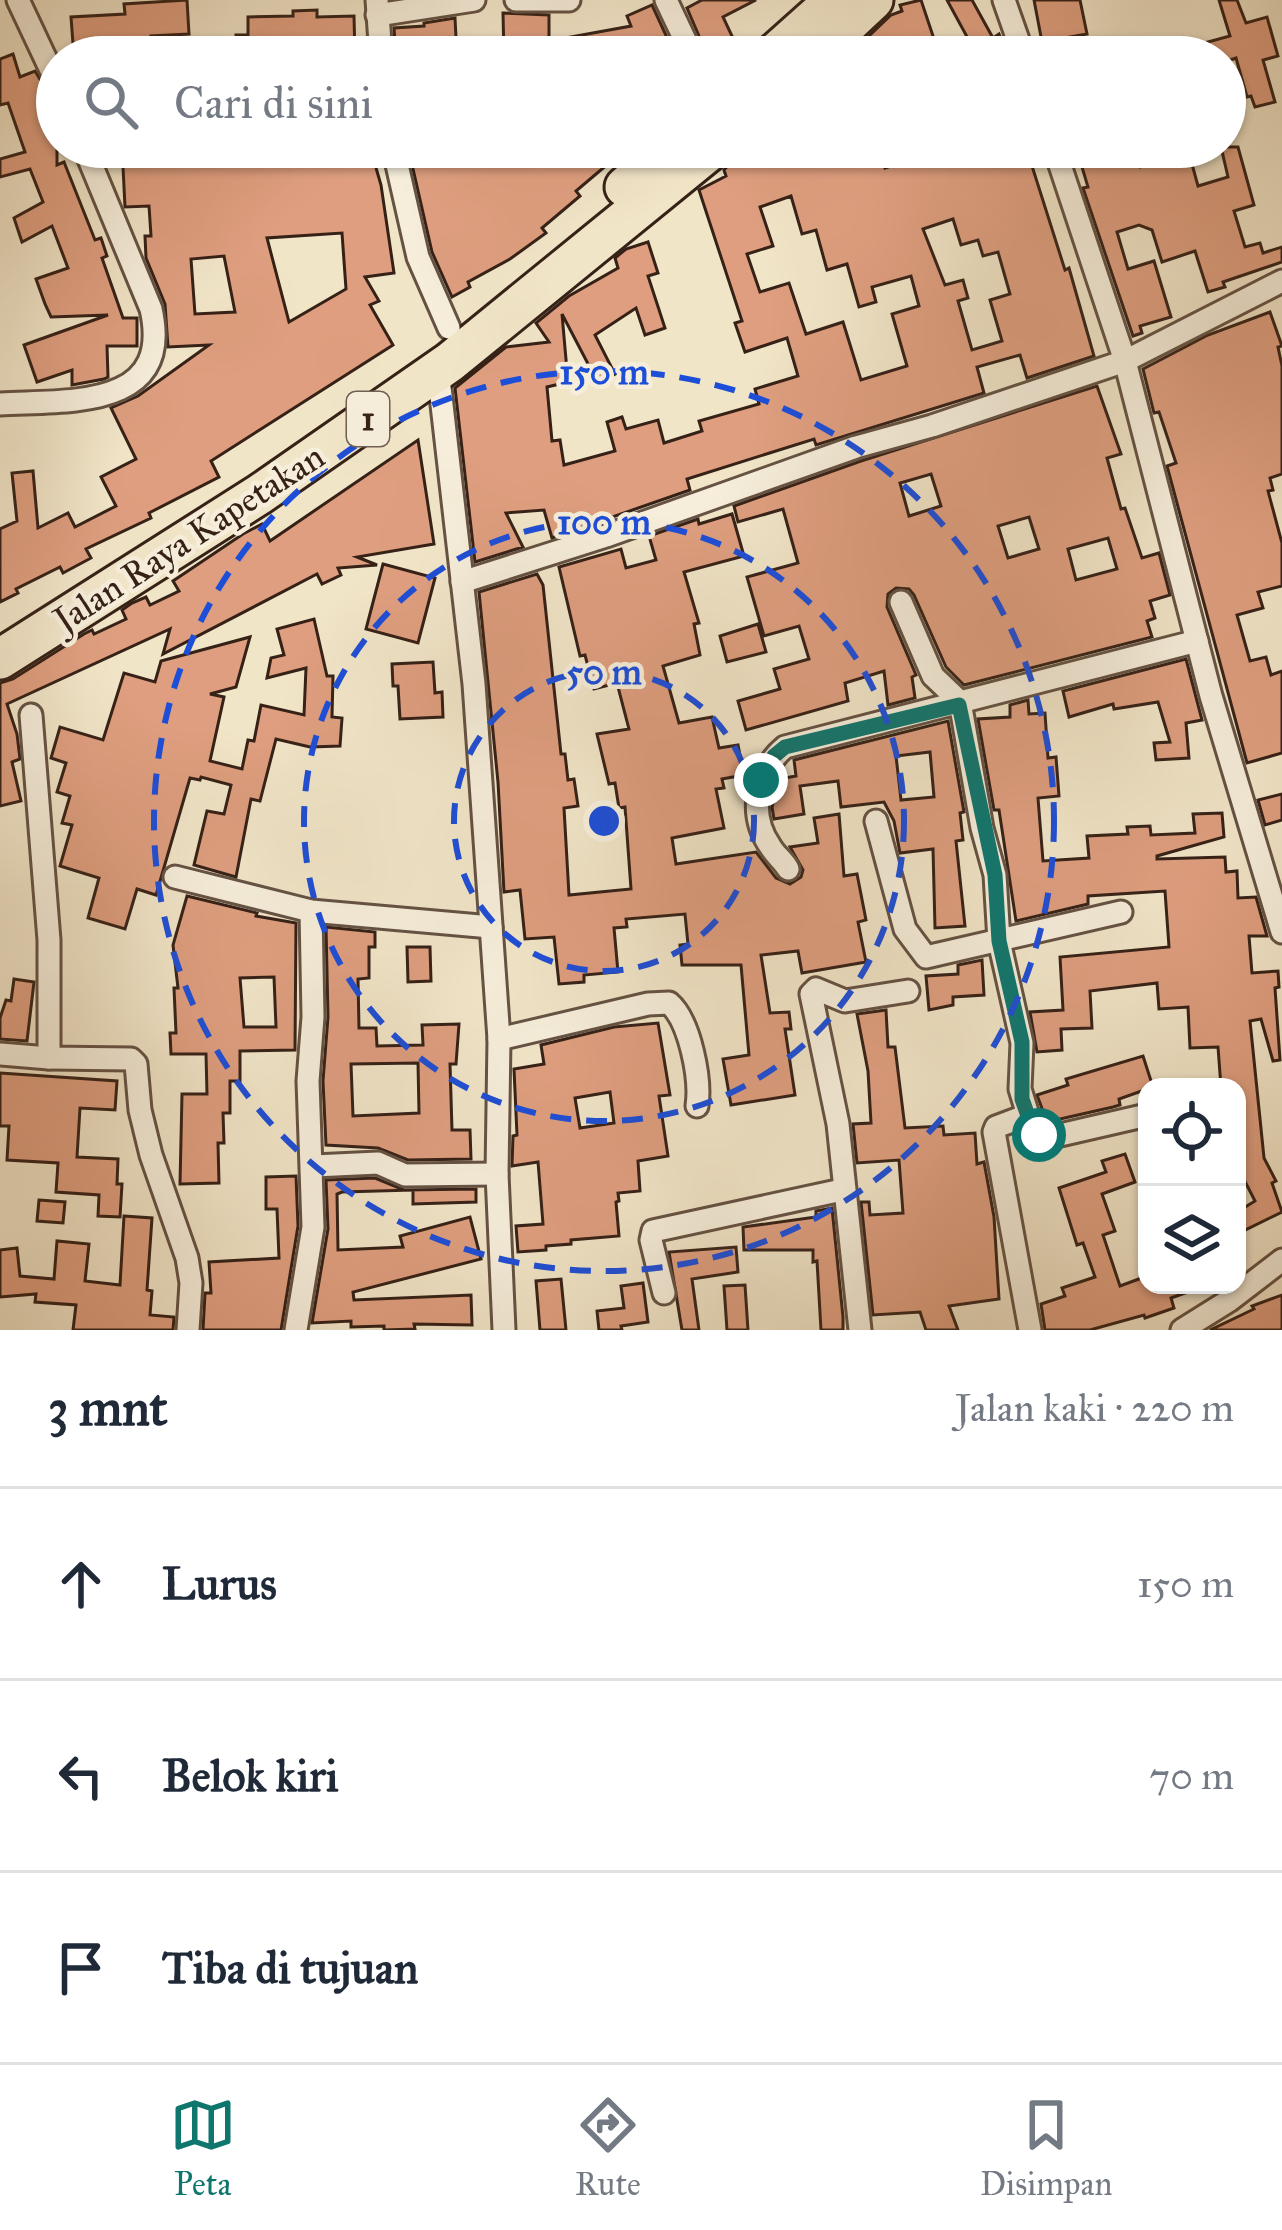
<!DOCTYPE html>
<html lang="id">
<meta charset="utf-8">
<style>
body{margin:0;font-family:"IM FELL Great Primer",serif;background:#f2f2f3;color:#1f2937}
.controls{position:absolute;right:36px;bottom:36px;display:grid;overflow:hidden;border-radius:24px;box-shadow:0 3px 9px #0004}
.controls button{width:108px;height:108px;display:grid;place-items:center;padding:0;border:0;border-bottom:3px solid #e0e1e3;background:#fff;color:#1f2937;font:60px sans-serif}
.stop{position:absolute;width:36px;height:36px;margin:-27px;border:9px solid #0f766e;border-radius:50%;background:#fff}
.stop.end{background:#0f766e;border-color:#fff;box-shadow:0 3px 12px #0008}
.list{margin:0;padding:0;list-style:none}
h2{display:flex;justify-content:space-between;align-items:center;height:156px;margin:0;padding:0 48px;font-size:51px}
h2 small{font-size:39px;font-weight:400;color:#747a83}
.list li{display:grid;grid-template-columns:78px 1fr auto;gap:36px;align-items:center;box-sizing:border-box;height:192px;padding:0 48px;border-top:3px solid #e0e1e3}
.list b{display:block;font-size:45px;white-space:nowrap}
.list em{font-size:39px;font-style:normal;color:#747a83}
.icon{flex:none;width:66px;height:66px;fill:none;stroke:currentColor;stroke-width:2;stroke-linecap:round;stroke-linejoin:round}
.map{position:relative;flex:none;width:1282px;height:1330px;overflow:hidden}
.search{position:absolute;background:#fff;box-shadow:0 3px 9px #0004;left:36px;right:36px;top:36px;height:132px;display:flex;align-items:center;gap:30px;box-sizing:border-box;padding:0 42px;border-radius:66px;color:#747a83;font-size:45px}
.sheet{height:732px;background:#fff}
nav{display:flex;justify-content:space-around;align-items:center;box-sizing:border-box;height:168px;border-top:3px solid #e0e1e3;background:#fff;font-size:33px;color:#747a83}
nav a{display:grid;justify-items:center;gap:6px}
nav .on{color:#0f766e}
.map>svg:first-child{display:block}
.building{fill:#de9e7f;stroke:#362117;stroke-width:3;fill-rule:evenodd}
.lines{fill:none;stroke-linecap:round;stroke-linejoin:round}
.street-casing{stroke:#655243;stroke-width:27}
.highway-casing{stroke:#362117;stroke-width:45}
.street{stroke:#f6eedb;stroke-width:21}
.highway{stroke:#f1e5c8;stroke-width:39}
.route{stroke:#0f766e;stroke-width:15}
.ring{fill:none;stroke:#1d4ed8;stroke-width:6;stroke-dasharray:21 15}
.labels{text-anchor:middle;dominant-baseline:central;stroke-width:9;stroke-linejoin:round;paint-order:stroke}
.shield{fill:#f6eedb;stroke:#705e52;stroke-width:3}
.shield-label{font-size:33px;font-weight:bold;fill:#362117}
.street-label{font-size:36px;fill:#362117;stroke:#f6eedb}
.centre{fill:#1d4ed8;stroke:#f6eedb;stroke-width:6}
.ring-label{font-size:36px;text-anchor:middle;font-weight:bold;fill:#1d4ed8;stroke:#f6eedb;stroke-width:9;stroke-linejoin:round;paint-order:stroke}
</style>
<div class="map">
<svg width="1282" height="1330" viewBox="0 0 1282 1330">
<rect width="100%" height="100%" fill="#f1e5c8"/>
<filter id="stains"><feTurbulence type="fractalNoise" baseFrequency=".00167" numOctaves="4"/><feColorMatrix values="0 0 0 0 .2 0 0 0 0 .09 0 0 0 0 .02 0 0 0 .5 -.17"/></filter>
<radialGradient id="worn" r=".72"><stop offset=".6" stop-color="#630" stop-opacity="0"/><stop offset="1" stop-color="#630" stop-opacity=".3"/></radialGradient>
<g class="building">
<path d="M187,0l2,34 -38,2 2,21h-79l-3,-40 54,-3 -1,-10z"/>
<path d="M702,0h54l-33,17 17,36 -8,4h-24l-21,-49z"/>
<path d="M921,0l19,57h-55l-3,-10 -19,10h-16l44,-42 11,-4 -2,-6z"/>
<path d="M947,0h25l21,38 6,-4 9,23h-30z"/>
<path d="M1034,0h46l7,34 -45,8z"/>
<path d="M1219,0h18l9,23 21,-6 11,39 -15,4 12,42 -20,5 -4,-11 -4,1 -11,-39 -11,4v-5h-17l-4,-14 26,-7z"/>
<path d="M652,5l24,52h-32l-1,-4 -81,4 -2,-18 71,-13 -4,-10z"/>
<path d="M317,10v7l37,-1 1,41h-119v-22h12v-18l45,-1v-5z"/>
<path d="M503,13l46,2v24h-23l3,18h-25z"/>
<path d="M455,18l2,39h-61l-2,-29 30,-2v-3z"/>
<path d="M13,54l7,23 15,-6 16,26 6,16v52l7,-3 31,78 6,-2 6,18 -5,2 21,60h14v28h-30l1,31 -4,2 -32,6v-15l-35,12 -13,-37 84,-30 -57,2 -6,-13 -9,-25 32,-11 -16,-42 -30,16 -8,-24 29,-16 -13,-33 -30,8v-18l25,-7 -17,-49 -8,2v-46z"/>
<path d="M122,147h123v8l35,-3 -1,-5h91l11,38 13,88 -29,4 14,24 -9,4 23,40 -182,116 8,16 -70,36 2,5 -65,31 5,9 -28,15 -3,-6 -44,22 2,4 -18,9v-73l17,-8 -5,-48 21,-2 5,57 30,-15 7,14 41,-21 -15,-29 35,-18 -25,-51 27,-12 71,-51 -41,2 -3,-43 -19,-46 -1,-22h6l-2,-30 -24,1zM342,233l4,56 -57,33 -22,-84zM224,256l11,56 -40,2 -4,-55z"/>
<path d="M408,147h220l-52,44 4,5 -38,32 4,5 -36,26 -42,23 2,5 -18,10 -20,-45z"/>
<path d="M748,147h129l8,21 51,-18 4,12 42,-15h44l39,123 4,-2 25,88 -67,22 -7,-23 -43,12 7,26 -168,52 -2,-6 -127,40 3,11 -138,48 -8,-28 -38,3 17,34 -48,15 -20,-174 51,-41 43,-5 -13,-19 33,-27 49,-28 -3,-10 11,-9 22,-7 10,31 -10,3 17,52 -20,7 -9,-27 -41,27 20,39 -17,9 -36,-69 6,68 -21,5 5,54 8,-1 4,25 51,-14 -8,-29 15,-5 4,12 32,-9 6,23 38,-12 -3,-10 60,-17 -4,-15 43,-13 -11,-38 -42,14 -10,-29 7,-2 -43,-131 27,-14 -2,-6 11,-12 15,-5zM791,196l11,38 14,-4 11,40 20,-6 12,43 17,-5 -4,-15 39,-11 8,30 -27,8 15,52 -46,14 -18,-58 -37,12 -17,-51 -29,9 -13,-38 26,-8 -13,-39zM953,219l8,26 17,-5 5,16 15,-4 12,42 -20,6 12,41 -30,9 -14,-49 10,-3 -5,-18 -18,5 -22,-56z"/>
<path d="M1076,147h26l5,18 30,-9 3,11 49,-14 9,33 30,-9 -7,-30h17l16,58 -20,6 11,36 15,-4 3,10 19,-6v15l-59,20 2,5 -17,5 -13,-41 -33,11 -10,-32 -13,-5 -22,7 11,37 26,-8 17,56 -31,9 2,7 -9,3 -50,-148 5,-1z"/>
<path d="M1270,312l12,34 -4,1 4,19v108l-12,4 3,12 -5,1 14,52v43l-24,6 5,16 -26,7 13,46 16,-4 5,18 11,-4v82l-35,10 -80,-297 9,-3 -17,-51 -5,1 -11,-44 65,-34z"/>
<path d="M1097,386l24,68 -14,4 14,51 4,-1 17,50 17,-5 11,42 -20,6 5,17 -8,3 5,16 -188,48 -18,-18 -32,-72 -5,-6 -13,-1 -8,6 -1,13 29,68 -4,2 3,21 -27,7 -4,-34 -39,12 3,18 -102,29 -8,-29 42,-12 -6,-20 35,-10 -10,-33 -35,10 -17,-59 51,-14 -15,-54 -45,13 -4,-16 127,-45zM931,474l10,32 -32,10 -9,-33zM1029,517l10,32 -31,9 -10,-32zM1108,538l9,31 -41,11 -8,-31z"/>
<path d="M418,440l16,104 -77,13 20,8 -39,3 3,7 -19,9 -5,-10 -154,80 7,-25 -163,75 10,30 3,25 -8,3 9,39 -21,5v-123l13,-4 71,-45 8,-4 2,4 32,-15 -4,-9 10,-7 14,-6 4,8 29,-14 -6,-10 70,-47 19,-10 8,17z"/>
<path d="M732,514l12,42 -60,16 15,51 -5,1 6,31 -37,11 16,57 33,-6 7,31 19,-3 6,30 -22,4 2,9 -8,1 8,39 -52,10 4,26 80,-12 20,26 14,6 11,-7 2,-7 -13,-23 28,-4 -4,-25 25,-4 5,62 13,-2 9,46 -8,2 8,40 -64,11 -4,-22 -37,4 9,58 19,-1 2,17h-6l10,66 -64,10 -8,-46 26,-4 -8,-90h-59l-2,-20 8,-1 -3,-30 -59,5 1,8 -13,1 4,44 -34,3v7l-25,2 -5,-47 -29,2 -5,-49 -16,2 -6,-110 -19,-190 58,-18 6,11 18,169h4l3,26 6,-1 4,27 -14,2 5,87 62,-6 -6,-82 -6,1 -4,-25 -6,1 -12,-50 32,-5 -12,-46 -23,6 -9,-34 -5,1 -21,-89 62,-18 5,19 30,-8 -7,-24 49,-17 1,5z"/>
<path d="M383,564l52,14 -17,65 -52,-14z"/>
<path d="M314,619l13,57h6l-1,41 10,1 -2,28 -30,1 -34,-8 -16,62 -9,-2 -15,78 -42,-12 13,-54 17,3 7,-29 -30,-8 -1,3 -10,-2 -34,117 -19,-6 -12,40 -37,-11 11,-40 -39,-12 12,-41 -10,-2 8,-27 -13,-4 9,-29 -15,-5 9,-31 43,13 21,-67 31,9 6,-21 89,-24 -14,50 -26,7 14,3 -14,64 32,8 6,-29 6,1 7,-36 43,10 2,-47 -39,10 4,-20 13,-3 -7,-26z"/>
<path d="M758,624l8,28 -39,10 -7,-26z"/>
<path d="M1186,659l16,61 -16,3 3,35 -33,2 -2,-17 16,-1 -12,-40 -44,7 -1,-5 -44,13 -6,-26z"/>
<path d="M433,662l2,31 7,-1 1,25 -43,2 -2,-33h-5l-1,-22z"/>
<path d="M1028,700l1,14 16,-1 3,45 8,-1 3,39 -21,2 5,63 46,-3 -2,-22 41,-2 -1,-7 23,-1 1,9 44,-2 -2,-19 29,-1 2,24 -67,19v3l68,-2 1,15 11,-1 1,27 18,-1 11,39h-18l3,37 26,-2 1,16 -4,1 5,72 -7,1 -12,-42 -11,2 14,137 12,23 -4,2 10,29 -45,22v-22l18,-11 -18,-35v-79h-16l-3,-40 -28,1 -2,-41 -29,2 -2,-26 -67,8 2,37 -31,1 1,21 -25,2 -7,-40 33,-2 -3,-53 109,-10 -4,-56 -77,5v8l-72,17 -17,-111h-5l-16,-91 32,-2v-12z"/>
<path d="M948,721l16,91 -4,1 3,27 -7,1 9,85 -30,2 -2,-79 -33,4 -6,-32 -10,-19 -43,5 -3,-26 -38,5 4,28 -30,5 -2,-12 7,-28 17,-3 -2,-16zM930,752l4,45 -33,3 -5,-44z"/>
<path d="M1282,794v26l-17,5 -7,-25z"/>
<path d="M187,896l70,17 -1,3 40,7 -1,127 -55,1v30h-10v32h-7l1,30h-6l1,40 -39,1 2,-90h25l-1,-40h-35l-1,-21h6l-2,-45h4l-5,-43zM274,977l2,50h-32l-4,-49z"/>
<path d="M326,927l49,5v15h-6v31l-11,1 1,49h17l1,18 46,-1 -1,-20 37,-1 -3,40h-6l2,66h18l1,29 -63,1 -30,-12 -52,-3 -3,-64 5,-64zM418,1063l1,50 -66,3 -2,-52z"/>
<path d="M407,947h23l1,34 -23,1z"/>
<path d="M982,960l2,35 -31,2v8l-24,5 -3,-34 32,-2v-9z"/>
<path d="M14,979l20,3 -7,59 -27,-2v-21l6,-18 5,1z"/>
<path d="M886,1010l2,37h7l10,81 38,-2 1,9 31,-2 2,31 7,-2 10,55 5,82 -50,7 9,24h-32l-6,-18 -47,3 -12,-113h8l1,13 33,-2 -4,-53 -42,3 -4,-39 18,-1 -3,-52 -11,-57z"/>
<path d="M658,1023l12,72 -11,1 9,60 -30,5 2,30 -22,2 1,8 -3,1 3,34 -48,4v4l-25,2v4l-28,2 -2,-26 27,-2 -5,-62 -26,4 1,-30 4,-1 -3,-66 30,-5 -3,-19 73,-18zM610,1092l4,31 -34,5 -5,-30z"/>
<path d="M1143,1056l10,31 -34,12 1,6 -7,2 -66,15 -10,-27 31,-10 -2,-6z"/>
<path d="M0,1073l117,8 -2,29 -35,-2 -3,49 41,2 -1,25h5l-2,33 -22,-1 1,-21 -43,-3 2,-29 -51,-3 2,-34h-9z"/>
<path d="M1125,1154l10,28 -33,12 13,37 -12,4 17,51 27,-10v9l55,2 -31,11 3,10 -29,10 -1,-3 -54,15h-45l-4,-26 24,-8 -3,-8 33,-11 -12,-34 -6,2 -18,-57 47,-16 -4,-11z"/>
<path d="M296,1176l2,50 -17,104h-78l2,-37h6l-2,-31 70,-4 -2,-49h-11v-32z"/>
<path d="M375,1178l29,12 72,-1v13l-63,2v-14l-71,2 -5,2 1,56 65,-3 -3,-11 70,-19 11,42 -128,33 1,8 117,-5 1,30 -58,-1 1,5 -31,1v-4l-33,1v-6l-39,2 16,-94 -2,-49z"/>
<path d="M39,1200l26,2 -2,21 -26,-2z"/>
<path d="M832,1208l11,109v13h-22l-4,-69 -4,1v-12h-69l-1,-23 73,-10v-6z"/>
<path d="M124,1216l28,2 -5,72 5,1 -2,24 24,2 -1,13h-100l3,-25 -41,-3 1,-8 -36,3v-47l17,-2 3,28 34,3 3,-38 32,3 -4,37 35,4z"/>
<path d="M736,1247l2,25 -46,7 7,51h-17l-13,-78z"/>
<path d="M561,1279l5,51h-26l-4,-49z"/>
<path d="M643,1283l5,39 -27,4 1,4h-23l-2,-19 27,-3 -3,-22z"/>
<path d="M745,1285l3,45h-21l-3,-44z"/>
<path d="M1282,1295v35h-72l44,-21 -2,-3z"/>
</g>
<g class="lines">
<defs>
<g id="street">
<path d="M18,0l39,83"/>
<path d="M377,0l4,57"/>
<path d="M516,0h53"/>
<path d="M666,0l27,57"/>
<path d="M1004,0l20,57"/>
<path d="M377,15l97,-15"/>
<path d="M393,147l25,110 31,71"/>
<path d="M1054,147l71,214 86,335 71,236"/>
<path d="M438,370l36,314 25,355 -2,135 7,156"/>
<path d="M0,404c66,-4 174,7 151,-95l-67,-162"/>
<path d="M462,582l144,-46 250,-89 76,-21 193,-65 157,-80"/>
<path d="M901,602l32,74 22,21 7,16 20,115 13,47 4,66 23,102 -2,46 8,26 -32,12 -2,5 36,198"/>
<path d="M31,715l18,225v118l82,1 5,5 4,46 11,45 36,103 4,25 -3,47"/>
<path d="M876,821l29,108 21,28 195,-45"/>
<path d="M788,869c-5,-9 -13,-14 -18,-23 -22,-32 -14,-75 15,-99l412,-106"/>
<path d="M175,877l136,34 180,16"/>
<path d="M499,1039l149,-35 21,-1c21,18 32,76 28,103"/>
<path d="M0,1054l49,4"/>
<path d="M1028,1115l7,18 12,5 100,-23"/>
<path d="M314,1166l64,-3 27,12 92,-1"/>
<path d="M664,1293l-13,-53 2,-9 189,-41"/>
<path d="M296,1330l17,-103 -5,-146 5,-64 -2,-106"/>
<path d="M860,1330l-22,-206 -27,-130 5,-5 29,12 63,-10"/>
<path d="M1182,1330l48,-30 52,-40"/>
</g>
<g id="highway">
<path d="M771,57l64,-57"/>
<path d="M812,57l61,-57"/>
<path d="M625,187l46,-40"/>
<path d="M0,659l260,-165 190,-132 264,-215"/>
</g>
</defs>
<use href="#street" class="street-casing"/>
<use href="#highway" class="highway-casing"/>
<use href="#street" class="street"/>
<use href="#highway" class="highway"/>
</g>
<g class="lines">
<path class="route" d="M761,780l13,-24 11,-9 174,-42 36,170 4,66 23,101v57l11,31 6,5"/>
</g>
<g class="ring">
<circle cx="604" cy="821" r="150"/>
<circle cx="604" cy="821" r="300"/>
<circle cx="604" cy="821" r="450"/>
</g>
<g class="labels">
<rect class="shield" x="347" y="392" width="42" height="54" rx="9"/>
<g class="shield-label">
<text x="368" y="419">1</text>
</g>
<g class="street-label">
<text transform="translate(189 538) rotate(-33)">Jalan Raya Kapetakan</text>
</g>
</g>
<circle cx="604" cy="821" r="18" class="centre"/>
<g class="ring-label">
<text x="604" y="384">150 m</text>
<text x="604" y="534">100 m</text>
<text x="604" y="684">50 m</text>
</g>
<rect width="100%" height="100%" filter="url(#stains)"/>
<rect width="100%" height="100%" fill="url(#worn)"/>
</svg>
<div class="controls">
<button><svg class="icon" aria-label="locate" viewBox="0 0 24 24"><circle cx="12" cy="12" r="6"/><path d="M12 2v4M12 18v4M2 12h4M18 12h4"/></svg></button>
<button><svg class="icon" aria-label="layers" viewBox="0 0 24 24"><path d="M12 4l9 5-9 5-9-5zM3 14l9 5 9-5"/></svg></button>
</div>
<div class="stop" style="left:1039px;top:1135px"></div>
<div class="stop end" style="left:761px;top:780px"></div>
<div class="search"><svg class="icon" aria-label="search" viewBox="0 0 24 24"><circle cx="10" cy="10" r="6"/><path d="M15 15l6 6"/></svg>Cari di sini</div>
</div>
<section class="sheet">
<h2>3 mnt<small>Jalan kaki · 220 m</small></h2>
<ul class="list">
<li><svg class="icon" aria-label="ahead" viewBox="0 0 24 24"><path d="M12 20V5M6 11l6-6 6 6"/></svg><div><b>Lurus</b></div><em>150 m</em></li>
<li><svg class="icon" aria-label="left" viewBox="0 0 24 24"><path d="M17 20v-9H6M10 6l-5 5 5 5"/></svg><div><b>Belok kiri</b></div><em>70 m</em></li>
<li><svg class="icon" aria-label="arrive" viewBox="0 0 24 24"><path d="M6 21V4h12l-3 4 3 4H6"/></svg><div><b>Tiba di tujuan</b></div></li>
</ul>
</section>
<nav>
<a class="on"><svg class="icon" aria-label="map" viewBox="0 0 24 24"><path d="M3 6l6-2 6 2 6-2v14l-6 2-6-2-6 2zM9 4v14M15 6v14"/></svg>Peta</a>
<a><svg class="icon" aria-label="directions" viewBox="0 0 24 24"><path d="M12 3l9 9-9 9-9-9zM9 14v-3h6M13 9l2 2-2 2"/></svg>Rute</a>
<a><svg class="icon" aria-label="saved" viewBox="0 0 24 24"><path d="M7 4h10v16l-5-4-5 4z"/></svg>Disimpan</a>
</nav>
